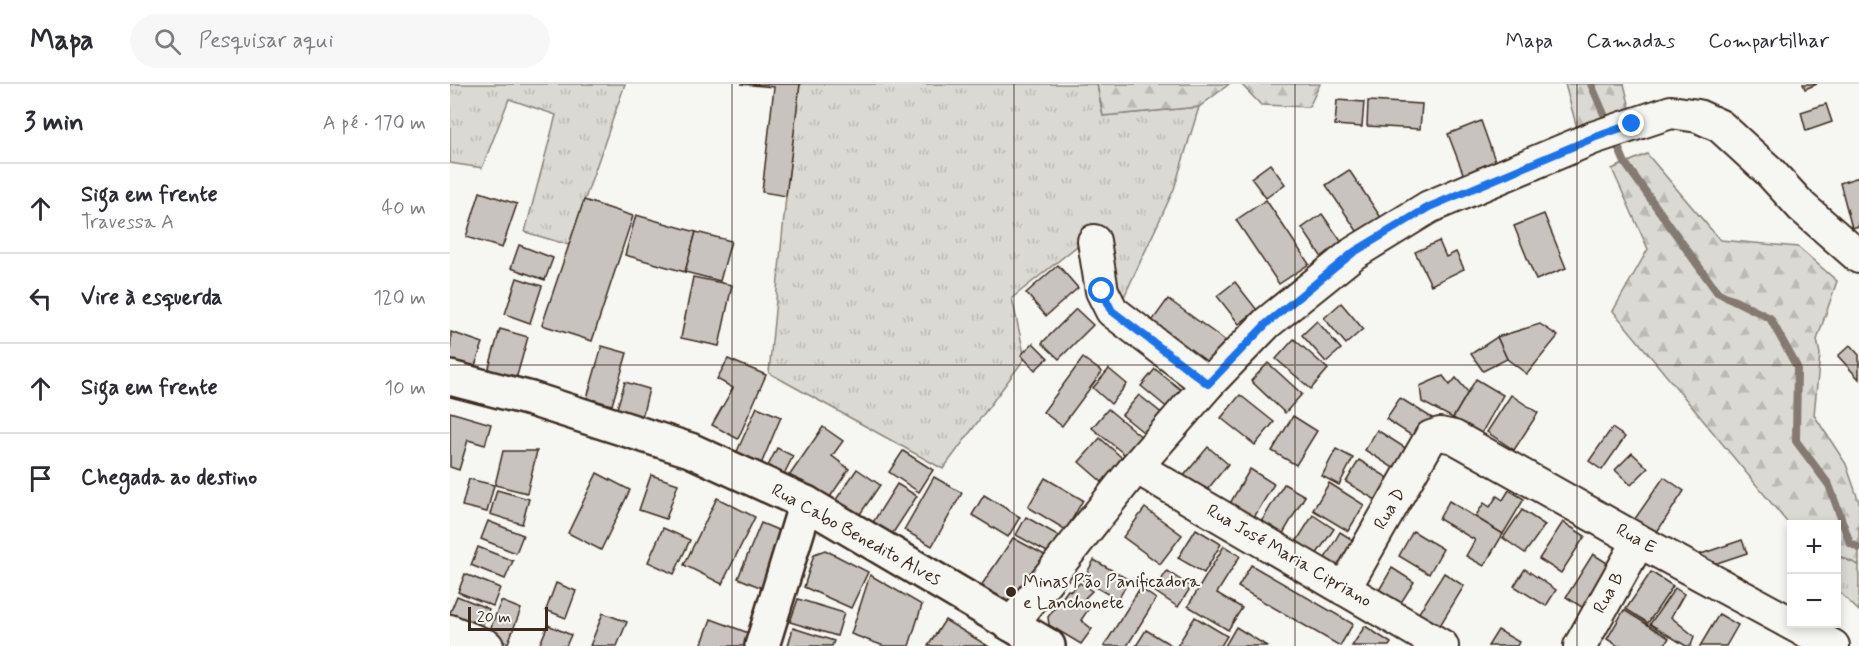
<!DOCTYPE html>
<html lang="pt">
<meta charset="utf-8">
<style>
body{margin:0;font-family:Mynerve,sans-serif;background:#f7f7f7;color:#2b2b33}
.controls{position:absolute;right:18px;bottom:18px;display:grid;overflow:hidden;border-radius:0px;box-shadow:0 3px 9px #0003}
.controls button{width:54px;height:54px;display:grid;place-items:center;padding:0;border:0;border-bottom:2px solid #e1e1e2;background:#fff;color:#2b2b33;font:30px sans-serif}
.scale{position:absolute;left:18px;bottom:15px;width:80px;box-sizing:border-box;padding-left:6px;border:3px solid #3b2a1e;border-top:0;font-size:16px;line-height:21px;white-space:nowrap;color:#3b2a1e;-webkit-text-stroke:4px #f6f6f2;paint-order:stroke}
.stop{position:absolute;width:18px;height:18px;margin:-14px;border:4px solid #1a73e8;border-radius:50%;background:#fff}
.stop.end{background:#1a73e8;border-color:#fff;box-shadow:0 2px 6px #0008}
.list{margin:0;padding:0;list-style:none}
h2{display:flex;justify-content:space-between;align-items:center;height:78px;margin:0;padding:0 24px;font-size:26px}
h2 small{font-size:20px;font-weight:400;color:#7c7c81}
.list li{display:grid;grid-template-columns:39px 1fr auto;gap:18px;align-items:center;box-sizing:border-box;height:90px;padding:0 24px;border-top:2px solid #e1e1e2}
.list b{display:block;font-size:22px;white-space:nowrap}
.list p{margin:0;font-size:20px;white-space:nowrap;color:#7c7c81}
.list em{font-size:20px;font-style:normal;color:#7c7c81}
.icon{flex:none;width:33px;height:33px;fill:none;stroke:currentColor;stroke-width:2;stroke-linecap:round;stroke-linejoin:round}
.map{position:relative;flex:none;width:1409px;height:562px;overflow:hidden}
header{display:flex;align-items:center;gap:36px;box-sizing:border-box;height:84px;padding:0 30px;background:#fff;border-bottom:2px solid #e1e1e2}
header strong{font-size:28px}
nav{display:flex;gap:33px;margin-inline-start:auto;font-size:21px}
.search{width:420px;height:54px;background:#f7f7f7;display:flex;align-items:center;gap:15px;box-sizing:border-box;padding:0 21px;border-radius:33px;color:#7c7c81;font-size:22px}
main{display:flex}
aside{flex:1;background:#fff}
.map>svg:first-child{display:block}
.grass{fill:url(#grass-tufts);stroke:#8a8278;stroke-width:1.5}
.forest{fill:url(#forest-firs);stroke:#8a8278;stroke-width:1.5}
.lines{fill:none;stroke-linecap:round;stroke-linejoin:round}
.stream{stroke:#857a71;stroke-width:8}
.building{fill:#c8c3be;stroke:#3b2a1e;stroke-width:1.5}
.minor-casing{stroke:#3b2a1e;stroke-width:36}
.tertiary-casing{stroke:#3b2a1e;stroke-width:38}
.primary-casing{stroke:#3b2a1e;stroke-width:38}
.minor{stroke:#f6f6f2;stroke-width:32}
.tertiary{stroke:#f6f6f2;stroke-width:33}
.primary{stroke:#f6f6f2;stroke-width:33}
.route{stroke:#1a73e8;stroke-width:8}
.grid{fill:none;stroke:#3b2a1e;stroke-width:1.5;stroke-opacity:0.55}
.poi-dot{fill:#3b2a1e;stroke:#f6f6f2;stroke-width:2}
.labels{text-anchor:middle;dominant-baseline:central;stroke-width:4.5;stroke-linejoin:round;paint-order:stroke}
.street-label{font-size:18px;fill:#3b2a1e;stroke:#f6f6f2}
.poi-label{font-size:18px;fill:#3b2a1e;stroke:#f6f6f2;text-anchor:start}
</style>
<header>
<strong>Mapa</strong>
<div class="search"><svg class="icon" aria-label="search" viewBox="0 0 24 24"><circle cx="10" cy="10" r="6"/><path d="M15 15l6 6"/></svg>Pesquisar aqui</div>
<nav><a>Mapa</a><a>Camadas</a><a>Compartilhar</a></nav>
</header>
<main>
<aside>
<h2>3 min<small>A pé · 170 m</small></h2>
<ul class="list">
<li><svg class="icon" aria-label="ahead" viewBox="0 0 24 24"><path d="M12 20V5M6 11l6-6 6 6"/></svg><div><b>Siga em frente</b><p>Travessa A</p></div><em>40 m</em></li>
<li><svg class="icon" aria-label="left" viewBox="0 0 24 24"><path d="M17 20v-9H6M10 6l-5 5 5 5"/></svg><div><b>Vire à esquerda</b></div><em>120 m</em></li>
<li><svg class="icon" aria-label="ahead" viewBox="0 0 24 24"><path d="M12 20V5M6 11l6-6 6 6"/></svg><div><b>Siga em frente</b></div><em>10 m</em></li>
<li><svg class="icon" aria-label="arrive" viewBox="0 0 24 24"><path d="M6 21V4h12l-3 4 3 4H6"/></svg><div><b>Chegada ao destino</b></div></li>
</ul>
</aside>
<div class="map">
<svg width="1409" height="562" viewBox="0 0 1409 562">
<defs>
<pattern id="grass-tufts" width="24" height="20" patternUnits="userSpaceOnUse" patternTransform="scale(1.5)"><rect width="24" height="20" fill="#dad9d3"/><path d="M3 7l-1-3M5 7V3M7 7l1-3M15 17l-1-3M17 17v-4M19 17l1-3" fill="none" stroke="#bcbab5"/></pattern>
<pattern id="forest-firs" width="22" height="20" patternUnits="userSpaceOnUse" patternTransform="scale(1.5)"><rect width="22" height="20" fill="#dad9d3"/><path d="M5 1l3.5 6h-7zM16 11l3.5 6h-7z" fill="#bcbab5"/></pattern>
</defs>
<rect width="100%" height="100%" fill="#f6f6f2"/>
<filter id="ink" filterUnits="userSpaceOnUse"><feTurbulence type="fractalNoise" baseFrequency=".0167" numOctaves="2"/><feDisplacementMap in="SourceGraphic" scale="12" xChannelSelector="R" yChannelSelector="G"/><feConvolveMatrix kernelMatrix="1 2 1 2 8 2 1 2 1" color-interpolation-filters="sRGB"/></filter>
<g filter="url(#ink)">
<g class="grass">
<path d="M0,0h175l-56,161 -44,-13 31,-117 -47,-16 -27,69 -32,-5z"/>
<path d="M350,0h297l6,32 96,-9 -25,82 -57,123 -12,-84 -14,7 -79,63 13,60 -82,111 -174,-96 17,-177z"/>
<path d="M1386,471l23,10v46l-22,-21z"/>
</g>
<g class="forest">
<path d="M647,0h132l-30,23 -96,9z"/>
<path d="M791,0h79l-11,23 -48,-2z"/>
<path d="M1115,0h59l6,24 -23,13 -29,11z"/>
<path d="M1197,70l73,86 78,7 39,34 -20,59 3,14 -6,61 32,49 13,38v63l-22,-10 -1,-31h-44l-1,3 -178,-216 35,-62 -36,-80z"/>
</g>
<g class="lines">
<path class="stream" d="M1141,0l34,79 92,129 53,26 27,49 -1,74 33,44 21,58 9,5"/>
</g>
<g class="building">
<path d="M291,0h59l-14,112 -24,-4 12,-105z"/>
<path d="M1353,0h14l-12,5z"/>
<path d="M887,16l27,2 -2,25 -27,-2z"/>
<path d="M918,17l54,3 -2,25 -53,-3z"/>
<path d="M1376,20l6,18 -26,9 -5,-19z"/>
<path d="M1031,37l16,45 -31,15 -18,-47z"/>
<path d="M820,80l15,20 -19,14 -15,-20z"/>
<path d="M899,86l35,52 -23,15 -35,-52z"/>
<path d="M1409,93v49l-7,2 -12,-45z"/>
<path d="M30,108l37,12 -15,44 -36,-11z"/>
<path d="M134,116l49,16 -41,125 -50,-16z"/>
<path d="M816,116l43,64 -30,20 -43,-64z"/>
<path d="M872,130l26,37 -21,14 -25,-37z"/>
<path d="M1094,130l22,54 -30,12 -22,-54z"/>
<path d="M186,131l60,17 -11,40 -60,-17z"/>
<path d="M246,148l35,9 -11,40 -35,-9z"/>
<path d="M989,157l7,16 10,-5 8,17 -33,16 -16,-33z"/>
<path d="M69,161l34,13 -8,22 -34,-12z"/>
<path d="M608,181l20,23 -32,28 -20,-23z"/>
<path d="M243,193l39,8 -13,61 -38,-8z"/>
<path d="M67,194l25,8 -12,37 -25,-9z"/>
<path d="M785,198l22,28 -18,14 -22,-28z"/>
<path d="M718,215l59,43 -22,30 -58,-44z"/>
<path d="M891,219l22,26 -17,15 -22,-26z"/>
<path d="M626,225l17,16 -34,34 -17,-16z"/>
<path d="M867,237l24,28 -15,13 -24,-27z"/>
<path d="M1090,240l18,12 -31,38 -20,-15 -10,-22z"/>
<path d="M50,245l28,8 -12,42 -28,-8z"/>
<path d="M1,248l32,11 -11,31 -22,-8z"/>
<path d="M1047,253l10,22 -24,12 -12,-17z"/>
<path d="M844,255l34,30 -17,20 -35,-30z"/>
<path d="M583,259l15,15 -13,12 -14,-15z"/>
<path d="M1400,261l9,10v24l-21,-23z"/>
<path d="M152,262l25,7 -15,52 -25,-7z"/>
<path d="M633,274l19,14 -40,54 -19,-14z"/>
<path d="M278,275l38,16 -28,64 -26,-14 21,-37 -16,-9z"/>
<path d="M818,279l34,31 -17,19 -34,-32z"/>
<path d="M659,285l18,15 -16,20 -18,-16z"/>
<path d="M705,285l35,28 -14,18 -35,-29z"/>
<path d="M993,292l7,9 6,-7 12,14 -15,26 -31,-16 -2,-16z"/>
<path d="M1026,295l27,16 -22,39 -28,-16z"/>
<path d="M175,298l24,7 -9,36 -26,-7z"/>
<path d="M689,311l30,24 -16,21 -31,-25z"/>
<path d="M790,311l34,27 -19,23 -34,-27z"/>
<path d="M1061,311l27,18 -24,37 -27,-18z"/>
<path d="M950,314l37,23 -14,22 -37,-24z"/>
<path d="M307,323l24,10 -22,52 -25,-11z"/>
<path d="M658,325l41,34 -15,19 -42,-34z"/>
<path d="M0,328l41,12 -6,21 -17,-5 -9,30 -9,-3z"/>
<path d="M843,332l24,15 -21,34 -24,-14z"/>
<path d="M373,343l20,14 -11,15 17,13 -21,31 -41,-21z"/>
<path d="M1162,344l13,9 -23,33 -13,-9z"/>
<path d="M927,346l33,21 -12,20 -33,-21z"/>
<path d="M650,354l30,27 -20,24 -31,-27z"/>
<path d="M758,363l20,17 -25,31 -21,-17z"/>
<path d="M327,364l16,8 -12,24 -16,-8z"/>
<path d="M886,365l17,9 -14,27 -17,-9z"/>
<path d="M53,367h34l-10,42 -32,-8z"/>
<path d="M453,367l30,19 -14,22 -30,-20z"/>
<path d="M1182,369l16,15 -17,17 -16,-15z"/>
<path d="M909,376l39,24 -14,21 -38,-23z"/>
<path d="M407,385l23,16 -22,32 -23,-16z"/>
<path d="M800,385l24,15 -21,35 -24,-14z"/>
<path d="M147,389l33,17 -29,60 -33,-17z"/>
<path d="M201,391l27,9 -12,35 -27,-9z"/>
<path d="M484,393l28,16 -30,53 -28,-16z"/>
<path d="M1214,393l20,14 -31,47 -21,-15z"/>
<path d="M595,394l38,22 -17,30 -38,-23z"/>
<path d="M19,395l25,6 -7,27 -25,-6z"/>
<path d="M879,399l35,22 -16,26 -35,-21z"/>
<path d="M447,400l20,12 -28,43 -19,-12z"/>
<path d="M834,400l21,12 -27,46 -21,-13z"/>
<path d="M47,406l32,9 -7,25 -32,-10z"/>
<path d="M1059,406l15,9 -21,35 -28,-17 9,-14 6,4 7,-11 6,4z"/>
<path d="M534,411l36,22 -12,20 -36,-22z"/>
<path d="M267,414l38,19 -33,67 -38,-19z"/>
<path d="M999,417l54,33 -19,32 -18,-10 9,-16 -36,-21z"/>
<path d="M695,424l37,27 -22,29 -37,-27z"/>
<path d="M1072,426l23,15 -20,28 -22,-15z"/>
<path d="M863,431l21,14 -18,26 -20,-13z"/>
<path d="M576,433l42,24 -10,17 -42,-23z"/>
<path d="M38,437l35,14 -7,18 -35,-14z"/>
<path d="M1113,438l22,14 -24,37 -22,-14z"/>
<path d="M311,439l24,10 -23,55 -24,-10z"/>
<path d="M213,444l27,12 -16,34 -26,-12z"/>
<path d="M746,445l25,15 -17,29 -26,-15z"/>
<path d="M963,447l30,18 -14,25 -30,-18z"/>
<path d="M890,448l24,15 -17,29 -24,-14z"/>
<path d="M563,454l41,22 -40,47 -35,-18z"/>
<path d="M1292,456l5,13 -45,15 -4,-13z"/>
<path d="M774,462l16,10 -23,37 25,15 -14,22 -40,-24z"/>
<path d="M28,463l35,14 -8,18 -34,-14z"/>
<path d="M375,466l43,22 -17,36 -47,-21 10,-33z"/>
<path d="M1143,470l22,14 -27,43 -22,-14z"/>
<path d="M644,476l35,20 -11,20 -35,-20z"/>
<path d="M801,481l102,59 -13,22 -102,-59z"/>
<path d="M942,484l22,14 -19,30 -21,-13z"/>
<path d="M1075,485l31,21 -10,16 -32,-20z"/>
<path d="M717,487l24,16 -13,20 -24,-16z"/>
<path d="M1201,488l22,14 -25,37 -22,-14z"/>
<path d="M994,489l20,13 -28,46 -21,-13z"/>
<path d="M15,490l35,14 -7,18 -35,-14z"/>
<path d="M420,491l52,30 -13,41h-25l-33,-12z"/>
<path d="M106,499l20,8 -10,27 -20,-8z"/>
<path d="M630,499l12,8 -7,7 7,6 -11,16 11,9 -11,15 -32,-19 -1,-8 20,-27 3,1z"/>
<path d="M690,504l16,11 -29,47h-23z"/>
<path d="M1225,504l9,6 -13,23 23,19 -3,10h-5l-36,-22z"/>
<path d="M7,512l32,13 -9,23 -30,-12v-7z"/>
<path d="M348,515l46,14 -7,23 -47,-14z"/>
<path d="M51,517l20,8 -13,34 -20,-8z"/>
<path d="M1174,526l45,28 -5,8h-46l-11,-7z"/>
<path d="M153,529l24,9 -10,24h-27z"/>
<path d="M1269,530l19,11 -12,21h-26z"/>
<path d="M745,533l32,19 -6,10h-44z"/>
<path d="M261,535l43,16 -4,11h-49z"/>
<path d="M495,536l43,26h-60z"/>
<path d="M98,541l23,10 -5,11h-27z"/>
<path d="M915,542l26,17 -2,3h-37z"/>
<path d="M786,543l31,19h-42z"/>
<path d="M343,544l41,13 -2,5h-44z"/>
<path d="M696,546l25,15v1h-35z"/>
<path d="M1048,546l21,12 -2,4h-29z"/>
</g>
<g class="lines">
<defs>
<g id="minor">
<path d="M644,157l8,50 10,20 96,73"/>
<path d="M686,383l306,179"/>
<path d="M894,505l87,-152 9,-3 14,3 185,104 194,105"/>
<path d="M561,541l125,-158 72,-83 59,-61 87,-70 75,-46 164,-69 78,-26 27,4 22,10 49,45 33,36 57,50"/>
<path d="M0,547l37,15"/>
<path d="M1130,562l59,-105"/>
</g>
<path id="tertiary" d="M312,562l44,-143"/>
<path id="primary" d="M0,294l81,21 159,51 116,53 242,143"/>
</defs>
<use href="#minor" class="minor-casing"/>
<use href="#tertiary" class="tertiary-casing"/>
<use href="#primary" class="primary-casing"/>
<use href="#minor" class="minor"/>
<use href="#tertiary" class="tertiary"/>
<use href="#primary" class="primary"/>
</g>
</g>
<g class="lines" filter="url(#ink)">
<path class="route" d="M652,207l10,20 96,73 59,-61 87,-71 75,-45 164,-69 39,-14"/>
</g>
<path class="grid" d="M282,0v562M564,0v562M845,0v562M1127,0v562M0,281h1409"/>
<circle class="poi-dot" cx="561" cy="508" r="6"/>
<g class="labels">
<g class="street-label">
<text transform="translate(940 425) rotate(-60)">Rua D</text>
<text transform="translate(406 451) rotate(29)">Rua Cabo Benedito Alves</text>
<text transform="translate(1186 455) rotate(29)">Rua E</text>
<text transform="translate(839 472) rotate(30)">Rua José Maria Cipriano</text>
<text transform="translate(1159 509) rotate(-61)">Rua B</text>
</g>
<g class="poi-label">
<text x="573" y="498">Minas Pão Panificadora<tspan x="573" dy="21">e Lanchonete</tspan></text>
</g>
</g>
</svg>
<div class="controls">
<button>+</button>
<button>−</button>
</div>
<div class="scale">20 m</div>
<div class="stop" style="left:652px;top:207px"></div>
<div class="stop end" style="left:1182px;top:40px"></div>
</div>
</main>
